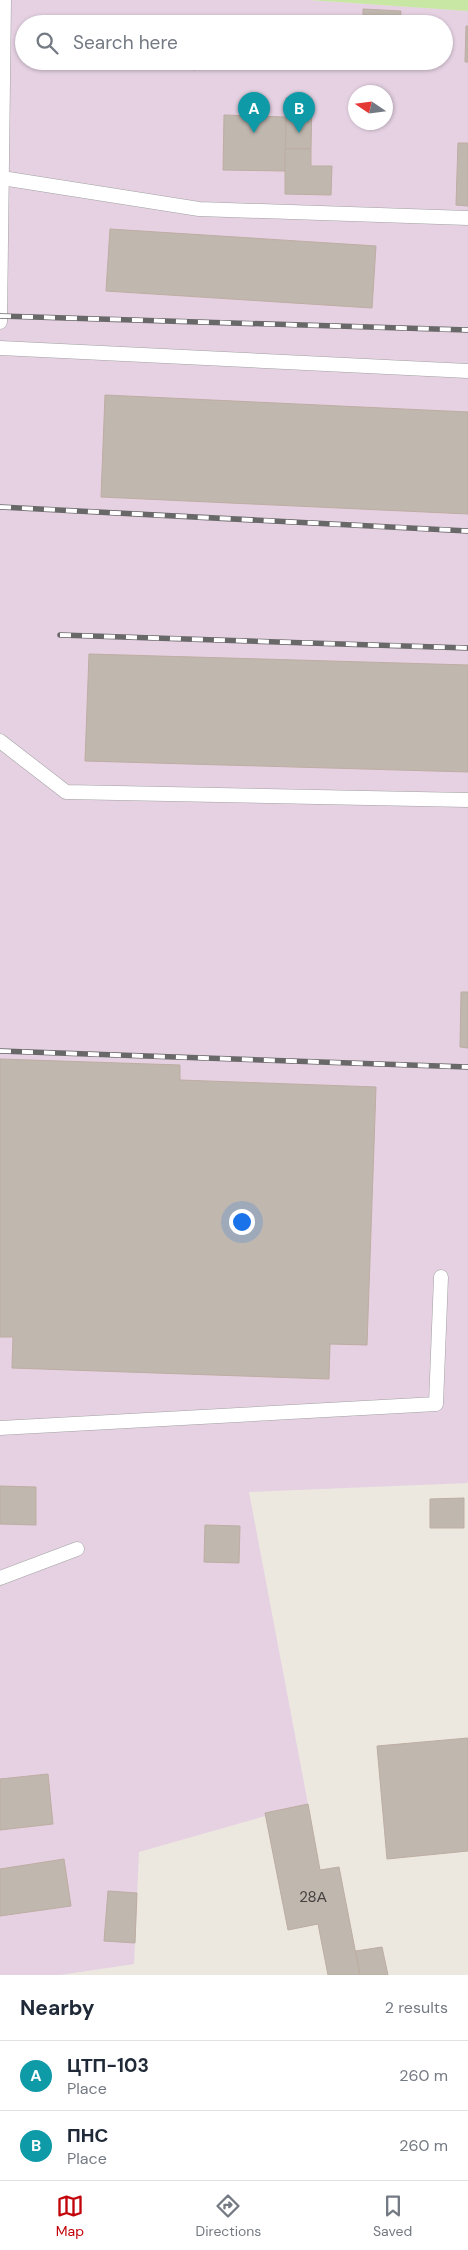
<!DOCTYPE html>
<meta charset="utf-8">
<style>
body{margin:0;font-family:"DM Sans",sans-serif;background:#f2f2f3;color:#1f2937}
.compass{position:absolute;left:348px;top:85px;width:45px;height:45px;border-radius:50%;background:#fff;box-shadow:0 1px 4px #0004;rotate:283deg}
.you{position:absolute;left:241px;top:1221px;width:18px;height:18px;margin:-12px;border:4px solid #fff;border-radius:50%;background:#1a73e8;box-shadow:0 0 0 8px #1a73e833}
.badge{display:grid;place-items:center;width:32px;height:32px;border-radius:50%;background:#c20309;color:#fff;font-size:16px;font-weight:700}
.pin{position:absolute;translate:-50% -41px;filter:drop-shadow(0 1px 2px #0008)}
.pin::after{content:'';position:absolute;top:26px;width:18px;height:15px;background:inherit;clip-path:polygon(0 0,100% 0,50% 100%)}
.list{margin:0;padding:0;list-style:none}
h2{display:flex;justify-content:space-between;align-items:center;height:65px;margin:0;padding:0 20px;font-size:21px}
h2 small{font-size:16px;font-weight:400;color:#747a83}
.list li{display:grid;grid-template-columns:32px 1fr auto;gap:15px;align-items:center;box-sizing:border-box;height:70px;padding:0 20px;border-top:1px solid #e0e1e3}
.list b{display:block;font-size:19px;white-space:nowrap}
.list p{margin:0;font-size:16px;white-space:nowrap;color:#747a83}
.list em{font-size:16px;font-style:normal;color:#747a83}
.icon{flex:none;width:28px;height:28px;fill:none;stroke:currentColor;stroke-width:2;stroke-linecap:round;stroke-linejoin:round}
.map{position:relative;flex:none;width:468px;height:1975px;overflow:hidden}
.search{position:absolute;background:#fff;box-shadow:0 1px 4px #0004;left:15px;right:15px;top:15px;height:55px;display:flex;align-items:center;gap:12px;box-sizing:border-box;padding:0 18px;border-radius:28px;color:#747a83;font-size:19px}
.sheet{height:205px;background:#fff}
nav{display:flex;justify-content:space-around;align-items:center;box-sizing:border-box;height:70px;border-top:1px solid #e0e1e3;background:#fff;font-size:14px;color:#747a83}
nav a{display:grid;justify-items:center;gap:2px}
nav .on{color:#c20309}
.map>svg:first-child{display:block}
.industrial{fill:#e5d1e2;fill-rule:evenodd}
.grass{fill:#c8e7a5}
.building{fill:#c0b7af;stroke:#bdada2}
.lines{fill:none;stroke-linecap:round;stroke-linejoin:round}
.lane-casing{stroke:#a1a1a1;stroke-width:15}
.lane{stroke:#fff;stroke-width:14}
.rail-casing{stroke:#686868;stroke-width:5.5}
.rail{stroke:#fff;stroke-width:4;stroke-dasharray:11;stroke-linecap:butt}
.labels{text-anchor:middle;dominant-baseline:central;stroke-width:4;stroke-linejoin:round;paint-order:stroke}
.number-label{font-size:15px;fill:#44413f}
</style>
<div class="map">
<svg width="468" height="1975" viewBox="0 0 468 1975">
<rect width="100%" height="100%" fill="#ece8e0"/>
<path class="industrial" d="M0,0h309l159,11v1472l-219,9 59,312 -169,48 -5,112 -74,11h-60zM24,24h420v37h-420zM356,92h30v30h-30z"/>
<path class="grass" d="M309,0h159v11z"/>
<g class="building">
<path d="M363,9l38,2 -1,13h-37z"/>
<path d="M466,26h2v36h-3z"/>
<path d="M183,61h25l-5,7 -9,2 -8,-3z"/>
<path d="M286,98l26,1 -1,50h-26z"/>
<path d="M224,115l62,2 -1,54 -62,-1z"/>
<path d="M458,143h10v63l-12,-1z"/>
<path d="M285,149h26v17h21l-1,29 -46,-1z"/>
<path d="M110,229l266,17 -4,62 -266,-17z"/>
<path d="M105,395l363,17v102l-367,-17z"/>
<path d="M89,654l379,11v107l-383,-11z"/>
<path d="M461,992h7v56l-8,-1z"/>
<path d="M0,1059l180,6v15l196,7 -9,258 -37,-1 -1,35 -317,-11 1,-31h-13z"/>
<path d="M0,1486l36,1v38l-36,-1z"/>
<path d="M464,1498v30h-34v-29z"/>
<path d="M205,1525l35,1 -1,37 -35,-1z"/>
<path d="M468,1738v113l-81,8 -10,-113z"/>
<path d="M48,1774l5,50 -53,6v-51z"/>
<path d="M308,1804l12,66 19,-3 21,108h-32l-10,-51 -30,6 -23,-117z"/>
<path d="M64,1859l7,47 -71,10v-47z"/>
<path d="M108,1891l29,2 -2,50 -31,-2z"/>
<path d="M382,1947l6,28h-28l-4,-24z"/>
</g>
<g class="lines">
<defs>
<g id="lane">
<path d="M2,178l197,31 269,9"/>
<path d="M0,322l4,-322"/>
<path d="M0,348l468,23"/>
<path d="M0,741l66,51 402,8"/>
<path d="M0,1428l436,-24 5,-127"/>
<path d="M0,1578l77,-29"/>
</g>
</defs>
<use href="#lane" class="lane-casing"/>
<use href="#lane" class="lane"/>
<defs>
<g id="rail">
<path d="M0,316l468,14"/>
<path d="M0,507l468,24"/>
<path d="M60,635l408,13"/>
<path d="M0,1051l468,16"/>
</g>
</defs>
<use href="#rail" class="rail-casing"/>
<use href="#rail" class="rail"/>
</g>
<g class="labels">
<g class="number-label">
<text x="313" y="1897">28А</text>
</g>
</g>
</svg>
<svg class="compass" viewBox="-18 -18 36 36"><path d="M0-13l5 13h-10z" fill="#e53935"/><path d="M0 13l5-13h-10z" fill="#747a83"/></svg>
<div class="you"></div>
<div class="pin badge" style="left:254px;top:133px;background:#0f9aa8">A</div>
<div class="pin badge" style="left:299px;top:133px;background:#0f9aa8">B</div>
<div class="search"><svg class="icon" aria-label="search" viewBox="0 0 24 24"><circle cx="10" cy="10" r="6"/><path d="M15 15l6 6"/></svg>Search here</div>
</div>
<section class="sheet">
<h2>Nearby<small>2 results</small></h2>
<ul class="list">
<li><span class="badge" style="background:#0f9aa8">A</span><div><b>ЦТП-103</b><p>Place</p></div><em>260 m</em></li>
<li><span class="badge" style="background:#0f9aa8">B</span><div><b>ПНС</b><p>Place</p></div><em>260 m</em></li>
</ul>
</section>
<nav>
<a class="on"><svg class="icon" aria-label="map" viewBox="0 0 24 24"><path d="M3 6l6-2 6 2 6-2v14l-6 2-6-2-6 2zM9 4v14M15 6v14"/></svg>Map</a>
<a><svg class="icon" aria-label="directions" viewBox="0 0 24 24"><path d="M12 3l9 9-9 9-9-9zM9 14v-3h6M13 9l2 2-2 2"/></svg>Directions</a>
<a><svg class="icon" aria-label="saved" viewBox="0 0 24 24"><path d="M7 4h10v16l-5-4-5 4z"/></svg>Saved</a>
</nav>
